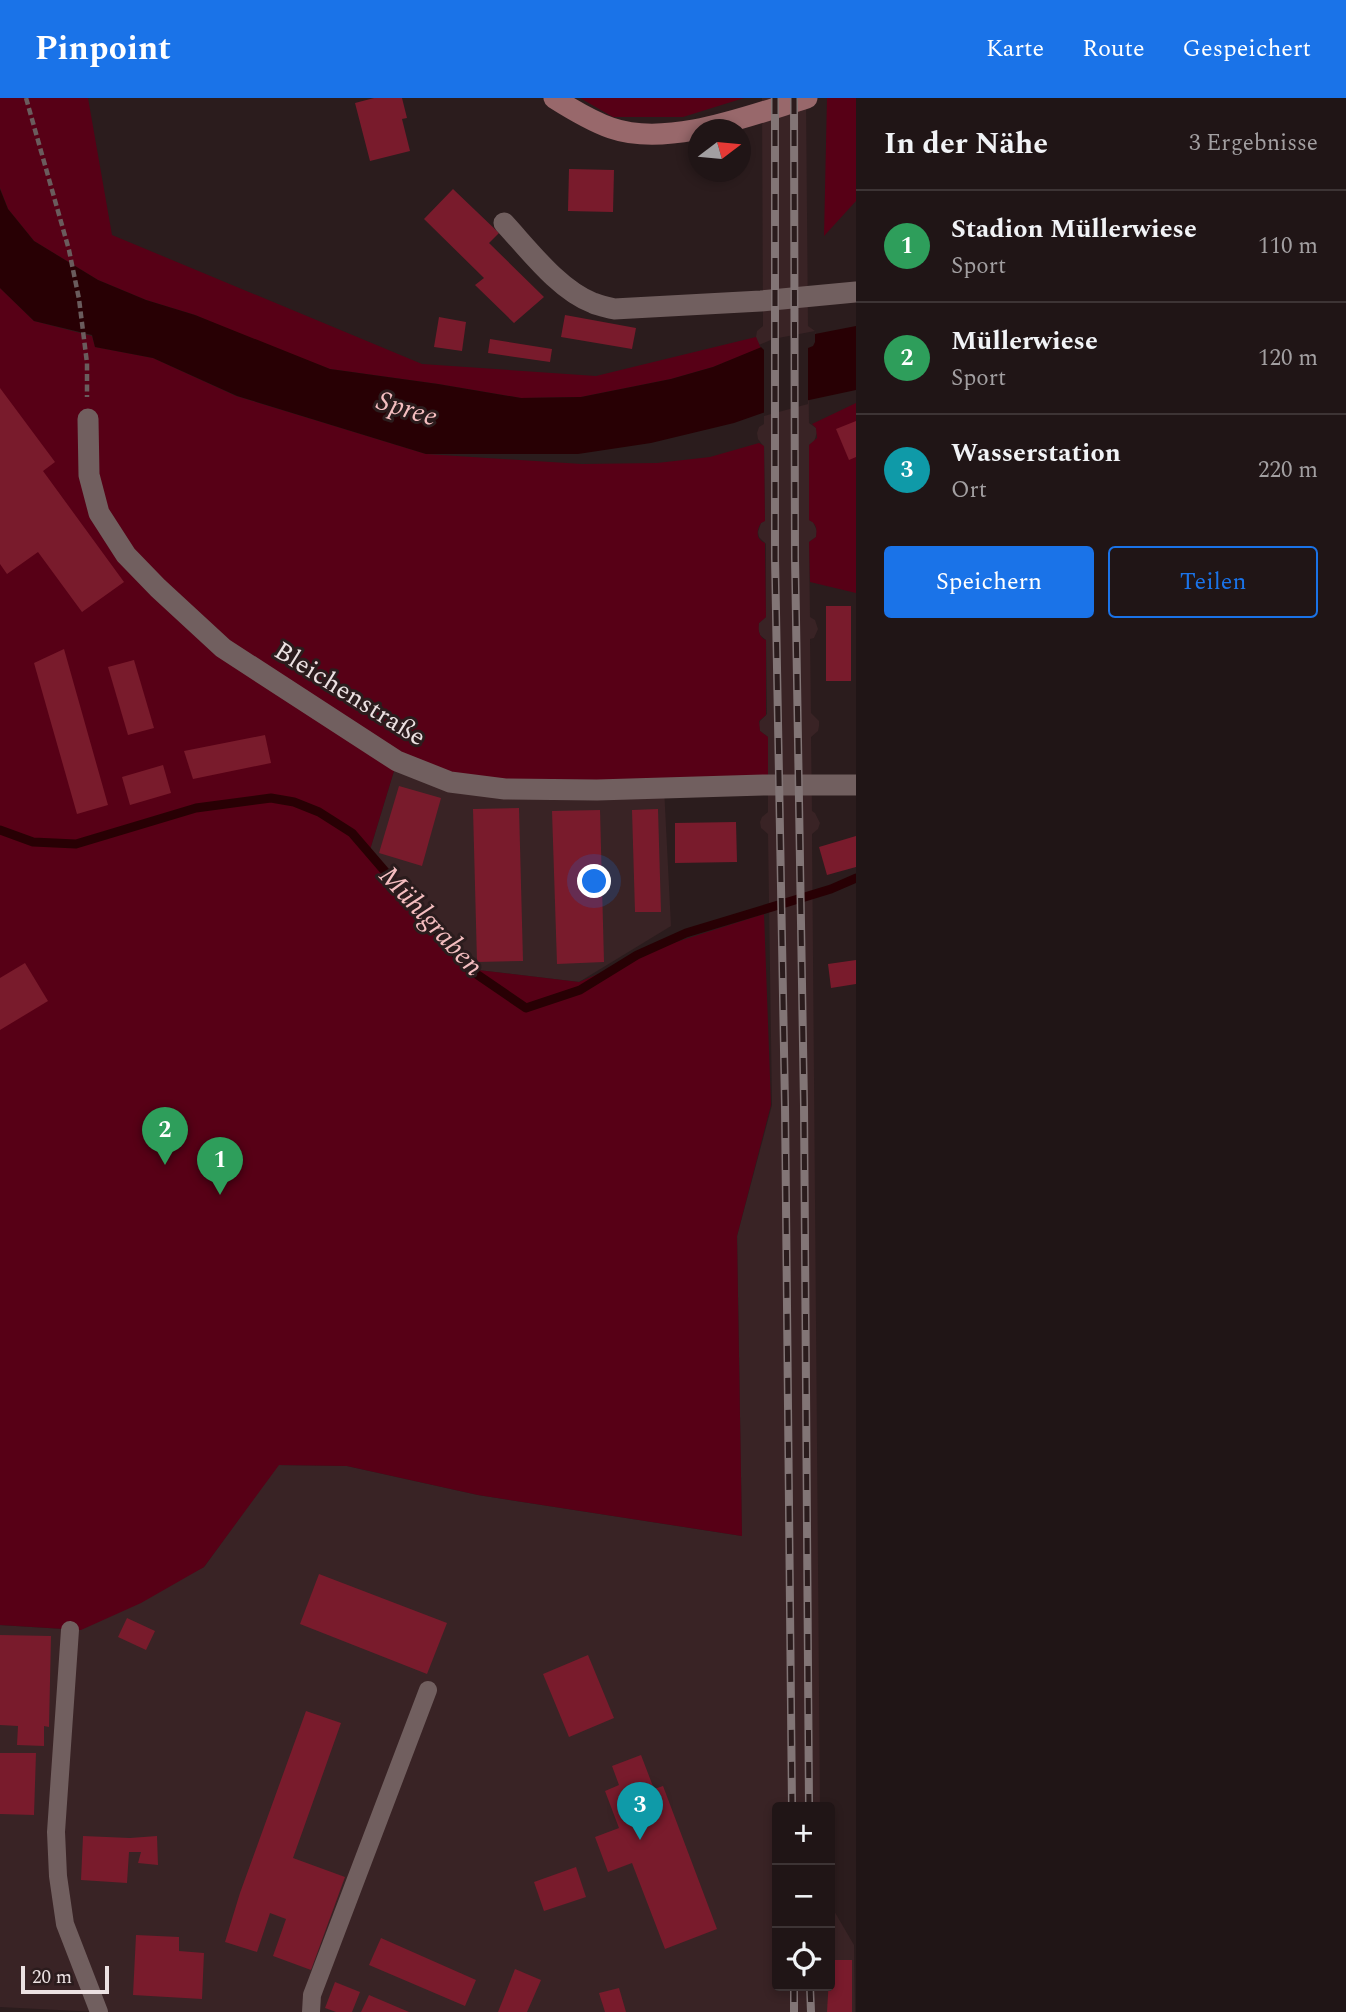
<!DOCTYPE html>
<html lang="de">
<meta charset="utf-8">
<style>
body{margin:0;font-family:Spectral,serif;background:#281e1f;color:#f1f3f6}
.controls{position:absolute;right:21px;bottom:21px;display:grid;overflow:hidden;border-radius:7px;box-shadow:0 4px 10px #0003}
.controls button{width:63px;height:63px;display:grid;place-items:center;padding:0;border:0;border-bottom:2px solid #3d3435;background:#201516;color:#f1f3f6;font:35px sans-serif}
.compass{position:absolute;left:688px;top:21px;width:63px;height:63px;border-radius:50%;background:#201516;box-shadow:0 4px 10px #0003;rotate:74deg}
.scale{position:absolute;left:21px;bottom:18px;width:88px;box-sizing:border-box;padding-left:7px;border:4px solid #ece1e2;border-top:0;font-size:19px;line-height:24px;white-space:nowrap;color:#ece1e2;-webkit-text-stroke:5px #2b1c1d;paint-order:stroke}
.you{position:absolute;left:595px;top:784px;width:24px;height:24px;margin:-18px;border:5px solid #fff;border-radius:50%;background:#1a73e8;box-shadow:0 0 0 10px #1a73e833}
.badge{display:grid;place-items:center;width:46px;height:46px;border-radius:50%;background:#1a73e8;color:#fff;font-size:23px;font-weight:700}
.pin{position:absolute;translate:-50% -58px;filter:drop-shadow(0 2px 4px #0008)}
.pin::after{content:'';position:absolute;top:37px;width:24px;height:21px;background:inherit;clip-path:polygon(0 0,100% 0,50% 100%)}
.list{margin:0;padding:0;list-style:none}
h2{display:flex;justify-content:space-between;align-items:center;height:91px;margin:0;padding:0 28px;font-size:30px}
h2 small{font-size:23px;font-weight:400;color:#a29fa1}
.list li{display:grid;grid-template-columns:46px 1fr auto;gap:21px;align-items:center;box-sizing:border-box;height:112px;padding:0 28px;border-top:2px solid #3d3435}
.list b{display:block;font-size:26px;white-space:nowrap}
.list p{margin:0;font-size:23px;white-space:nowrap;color:#a29fa1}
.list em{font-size:23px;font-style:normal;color:#a29fa1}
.actions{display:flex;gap:14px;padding:21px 28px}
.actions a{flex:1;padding:16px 0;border:2px solid #1a73e8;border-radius:7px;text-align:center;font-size:24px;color:#1a73e8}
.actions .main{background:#1a73e8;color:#fff}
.icon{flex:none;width:38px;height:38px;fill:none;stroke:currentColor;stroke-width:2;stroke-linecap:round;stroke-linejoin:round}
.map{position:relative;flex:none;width:856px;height:1914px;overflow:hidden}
header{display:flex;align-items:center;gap:42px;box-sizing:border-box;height:98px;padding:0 35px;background:#1a73e8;color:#fff}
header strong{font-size:33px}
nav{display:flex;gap:38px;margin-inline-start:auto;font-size:24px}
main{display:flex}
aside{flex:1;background:#201516}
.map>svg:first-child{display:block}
.built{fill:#392325}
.green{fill:#570016}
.water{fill:#280004}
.pier{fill:#2b1c1d}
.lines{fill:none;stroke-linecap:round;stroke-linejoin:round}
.stream{stroke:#280004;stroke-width:9}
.building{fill:#791b2c}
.path{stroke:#6a5c5d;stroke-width:4.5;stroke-dasharray:7 3.5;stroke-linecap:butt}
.lane{stroke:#715f5f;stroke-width:18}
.street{stroke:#715f5f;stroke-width:21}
.secondary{stroke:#98686b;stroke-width:21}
.rail-casing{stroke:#827576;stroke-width:8}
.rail{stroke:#2b1c1d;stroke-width:5;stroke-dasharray:16;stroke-linecap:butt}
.labels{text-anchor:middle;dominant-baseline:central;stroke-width:6;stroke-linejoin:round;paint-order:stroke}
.street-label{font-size:26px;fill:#ece1e2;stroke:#2b1c1d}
.water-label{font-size:28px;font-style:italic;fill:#f5bec0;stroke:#2b1c1d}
</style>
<header>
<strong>Pinpoint</strong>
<nav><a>Karte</a><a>Route</a><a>Gespeichert</a></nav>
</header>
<main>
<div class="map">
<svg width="856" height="1914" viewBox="0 0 856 1914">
<rect width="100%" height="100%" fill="#2b1c1d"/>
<g class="built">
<path d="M762,0h44l2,228 7,5 1,5 -8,12 1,75 7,5 1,4 -3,10 -5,3v75l4,2 4,9 -1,6 -7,5 1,75 5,3 3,9 -4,9 -4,1 1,74 8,8v5l-1,5 -7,6 1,74 3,2 5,10 -2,6 -6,5 8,973h-43v179h53v-82l24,41 1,67h-758l-97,-5v-382l80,5 124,-63 74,-102 69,1 131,29 264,41 -5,-300 35,-131 -4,-271 -7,-6 -1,-6 2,-5 6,-5v-75l-8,-6 -1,-6 1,-4 7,-7 -1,-74 -6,-5 -2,-6 1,-6 7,-6v-73l-7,-7 -1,-5 3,-9 4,-3 -1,-73 -6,-8 -1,-6 2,-6 5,-3v-74l-7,-8 -1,-5 1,-6 6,-5z"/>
<path d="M397,663l267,26 7,139 -92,56 -110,-13 -100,-116z"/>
</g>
<g class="green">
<path d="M0,0h88l24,137 310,129 174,12 160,-39 5,11 -48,19 -42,12 -90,18 -60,1 -83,-14 -108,-15 -72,-27 -63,-27 -49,-15 -48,-20 -64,-39 -26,-32 -8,-21z"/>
<path d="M580,0h164l-61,19h-70z"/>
<path d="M827,0h29v103l-32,35z"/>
<path d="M0,190l34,33 58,15 3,11 58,11 83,38 190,58 156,10 75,-1 53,-6 49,-14 5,3 1,75 -4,2c-5,8 -5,16 4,20l1,74 -7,6c-1,8 0,14 7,17v75l-7,6 1,10 8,6v48l-263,4 -108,-28 -28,92 100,116 110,13 94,-39 91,-29 7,191 -34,131 5,300 -264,-41 -131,-29 -68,-1 -75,102 -63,36 -60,27 -81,-5z"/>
<path d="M856,305v190l-46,-11 -1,-40 7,-5c1,-8 1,-13 -7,-17v-75l8,-7 -1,-10 -4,-4z"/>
</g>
<path class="water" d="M0,91l8,20 26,32 64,39 48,20 49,15 135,54 108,15 83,14 60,-1 90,-18 42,-12 61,-25 82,-16v64l-70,15 -52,18 -83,20 -73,11h-152l-189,-58 -84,-38 -58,-11 -3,-12 -58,-14 -34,-33z"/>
<path class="pier" d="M815,233v11l-2,4 -5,2v56l-44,12v-66l-5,-5 14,-6z"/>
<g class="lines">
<path class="stream" d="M0,732l33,12 43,2 120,-36 75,-10 23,4 25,10 33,21 117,136 57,39 54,-18 57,-35 49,-22 145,-44 25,-11"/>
</g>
<g class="building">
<path d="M374,0h28l5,20 -5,1 8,32 -40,10 -15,-58z"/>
<path d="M569,71l45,1 -1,42 -45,-1z"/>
<path d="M453,91l46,44 -10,10 55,54 -30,26 -39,-38 9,-7 -60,-59z"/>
<path d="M565,217l71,13 -4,21 -71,-12z"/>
<path d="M439,219l27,5 -4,29 -28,-4z"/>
<path d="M490,241l62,10 -2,13 -62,-9z"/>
<path d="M0,290l55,74 -12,9 81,111 -42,30 -44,-60 -31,22 -7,-10z"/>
<path d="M856,323v36l-7,3 -13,-31z"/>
<rect x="826" y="508" width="25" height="75"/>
<path d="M64,551l44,156 -31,9 -43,-151z"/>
<path d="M134,562l20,68 -26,7 -20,-68z"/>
<path d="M265,637l6,28 -78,16 -9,-28z"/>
<path d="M163,667l8,28 -41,12 -8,-28z"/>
<path d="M399,688l42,12 -19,68 -43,-13z"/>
<path d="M519,710l4,153 -46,1 -4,-153z"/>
<path d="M658,711l3,103h-26l-3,-102z"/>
<path d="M600,712l4,152 -47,2 -5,-153z"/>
<path d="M736,724l1,40 -62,1v-40z"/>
<path d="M856,738v31l-29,8 -8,-28z"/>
<path d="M856,862v24l-25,4 -3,-24z"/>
<path d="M25,865l23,38 -48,29v-52z"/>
<path d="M319,1476l128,49 -20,51 -127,-50z"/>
<path d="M127,1520l28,13 -9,19 -28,-13z"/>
<path d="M0,1537l51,1 -2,91 -5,-1v20l-27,-1 1,-19 -18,-1z"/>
<path d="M588,1557l26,63 -45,19 -26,-63z"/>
<path d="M306,1613l35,12 -48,135 52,19 -34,93 -38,-14 13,-37 -16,-6 -13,39 -32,-10 15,-49z"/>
<path d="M0,1655h36l-2,62 -34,-1z"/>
<path d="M641,1657l13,34 9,-3 54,143 -52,20 -33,-86 -24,9 -13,-35 24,-9 -14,-37 14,-6 -7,-19z"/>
<path d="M83,1738l47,2 27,-2 1,29 -20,-2 3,-11h-12l-2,31 -46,-3z"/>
<path d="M576,1769l10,30 -42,14 -10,-29z"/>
<path d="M136,1837l43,2v14l25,2 -2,46 -69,-4z"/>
<path d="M381,1840l95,42 -11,26 -96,-41z"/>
<path d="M830,1862h22v52h-25z"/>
<path d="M515,1871l26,11 -14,32h-29z"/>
<path d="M335,1884l25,10 -8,20h-16l-11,-4z"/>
<path d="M619,1890l7,24h-21l-6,-19z"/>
<path d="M369,1897l40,17h-48z"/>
</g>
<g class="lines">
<path class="path" d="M26,0l43,152 10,49 8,64v34"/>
<g class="lane">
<path d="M70,1532l-14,202 2,44 7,48 34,88"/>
<path d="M311,1914l1,-17 116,-305"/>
</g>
<g class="street">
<path d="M504,125c25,27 55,67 89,80 7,3 14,4 21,6l147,-8 95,-9"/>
<path d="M88,321l1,56 10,38 27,42 32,33 65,60 174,113 53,21 55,7 92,1 166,-5h93"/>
</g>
<path class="secondary" d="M554,0c19,12 37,23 57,30 57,20 140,-13 196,-30"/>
<defs>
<g id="rail">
<path d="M775,0v460l10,547 7,702"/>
<path d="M794,0l1,460 9,547 5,702"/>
<path d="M794,1888v26"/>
<path d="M810,1888l1,26"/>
</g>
</defs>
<use href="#rail" class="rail-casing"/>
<use href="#rail" class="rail"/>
</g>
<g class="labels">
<g class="street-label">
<text transform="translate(350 596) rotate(32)">Bleichenstraße</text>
</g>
<g class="water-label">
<text transform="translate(407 311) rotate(17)">Spree</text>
<text transform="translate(431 823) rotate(47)">Mühlgraben</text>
</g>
</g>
</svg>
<div class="controls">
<button>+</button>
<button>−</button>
<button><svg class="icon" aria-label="locate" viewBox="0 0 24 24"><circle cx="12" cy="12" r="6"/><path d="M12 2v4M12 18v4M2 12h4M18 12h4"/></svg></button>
</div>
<svg class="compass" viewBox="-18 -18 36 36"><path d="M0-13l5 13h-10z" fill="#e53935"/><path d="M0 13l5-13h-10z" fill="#a29fa1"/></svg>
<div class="scale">20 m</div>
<div class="you"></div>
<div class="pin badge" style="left:220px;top:1097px;background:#2e9e5b">1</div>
<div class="pin badge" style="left:165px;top:1067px;background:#2e9e5b">2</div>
<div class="pin badge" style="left:640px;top:1742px;background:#0f9aa8">3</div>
</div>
<aside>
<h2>In der Nähe<small>3 Ergebnisse</small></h2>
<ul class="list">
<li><span class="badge" style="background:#2e9e5b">1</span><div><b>Stadion Müllerwiese</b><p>Sport</p></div><em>110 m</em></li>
<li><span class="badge" style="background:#2e9e5b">2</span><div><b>Müllerwiese</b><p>Sport</p></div><em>120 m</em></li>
<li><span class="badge" style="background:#0f9aa8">3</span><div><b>Wasserstation</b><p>Ort</p></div><em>220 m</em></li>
</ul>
<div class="actions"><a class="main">Speichern</a><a>Teilen</a></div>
</aside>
</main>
